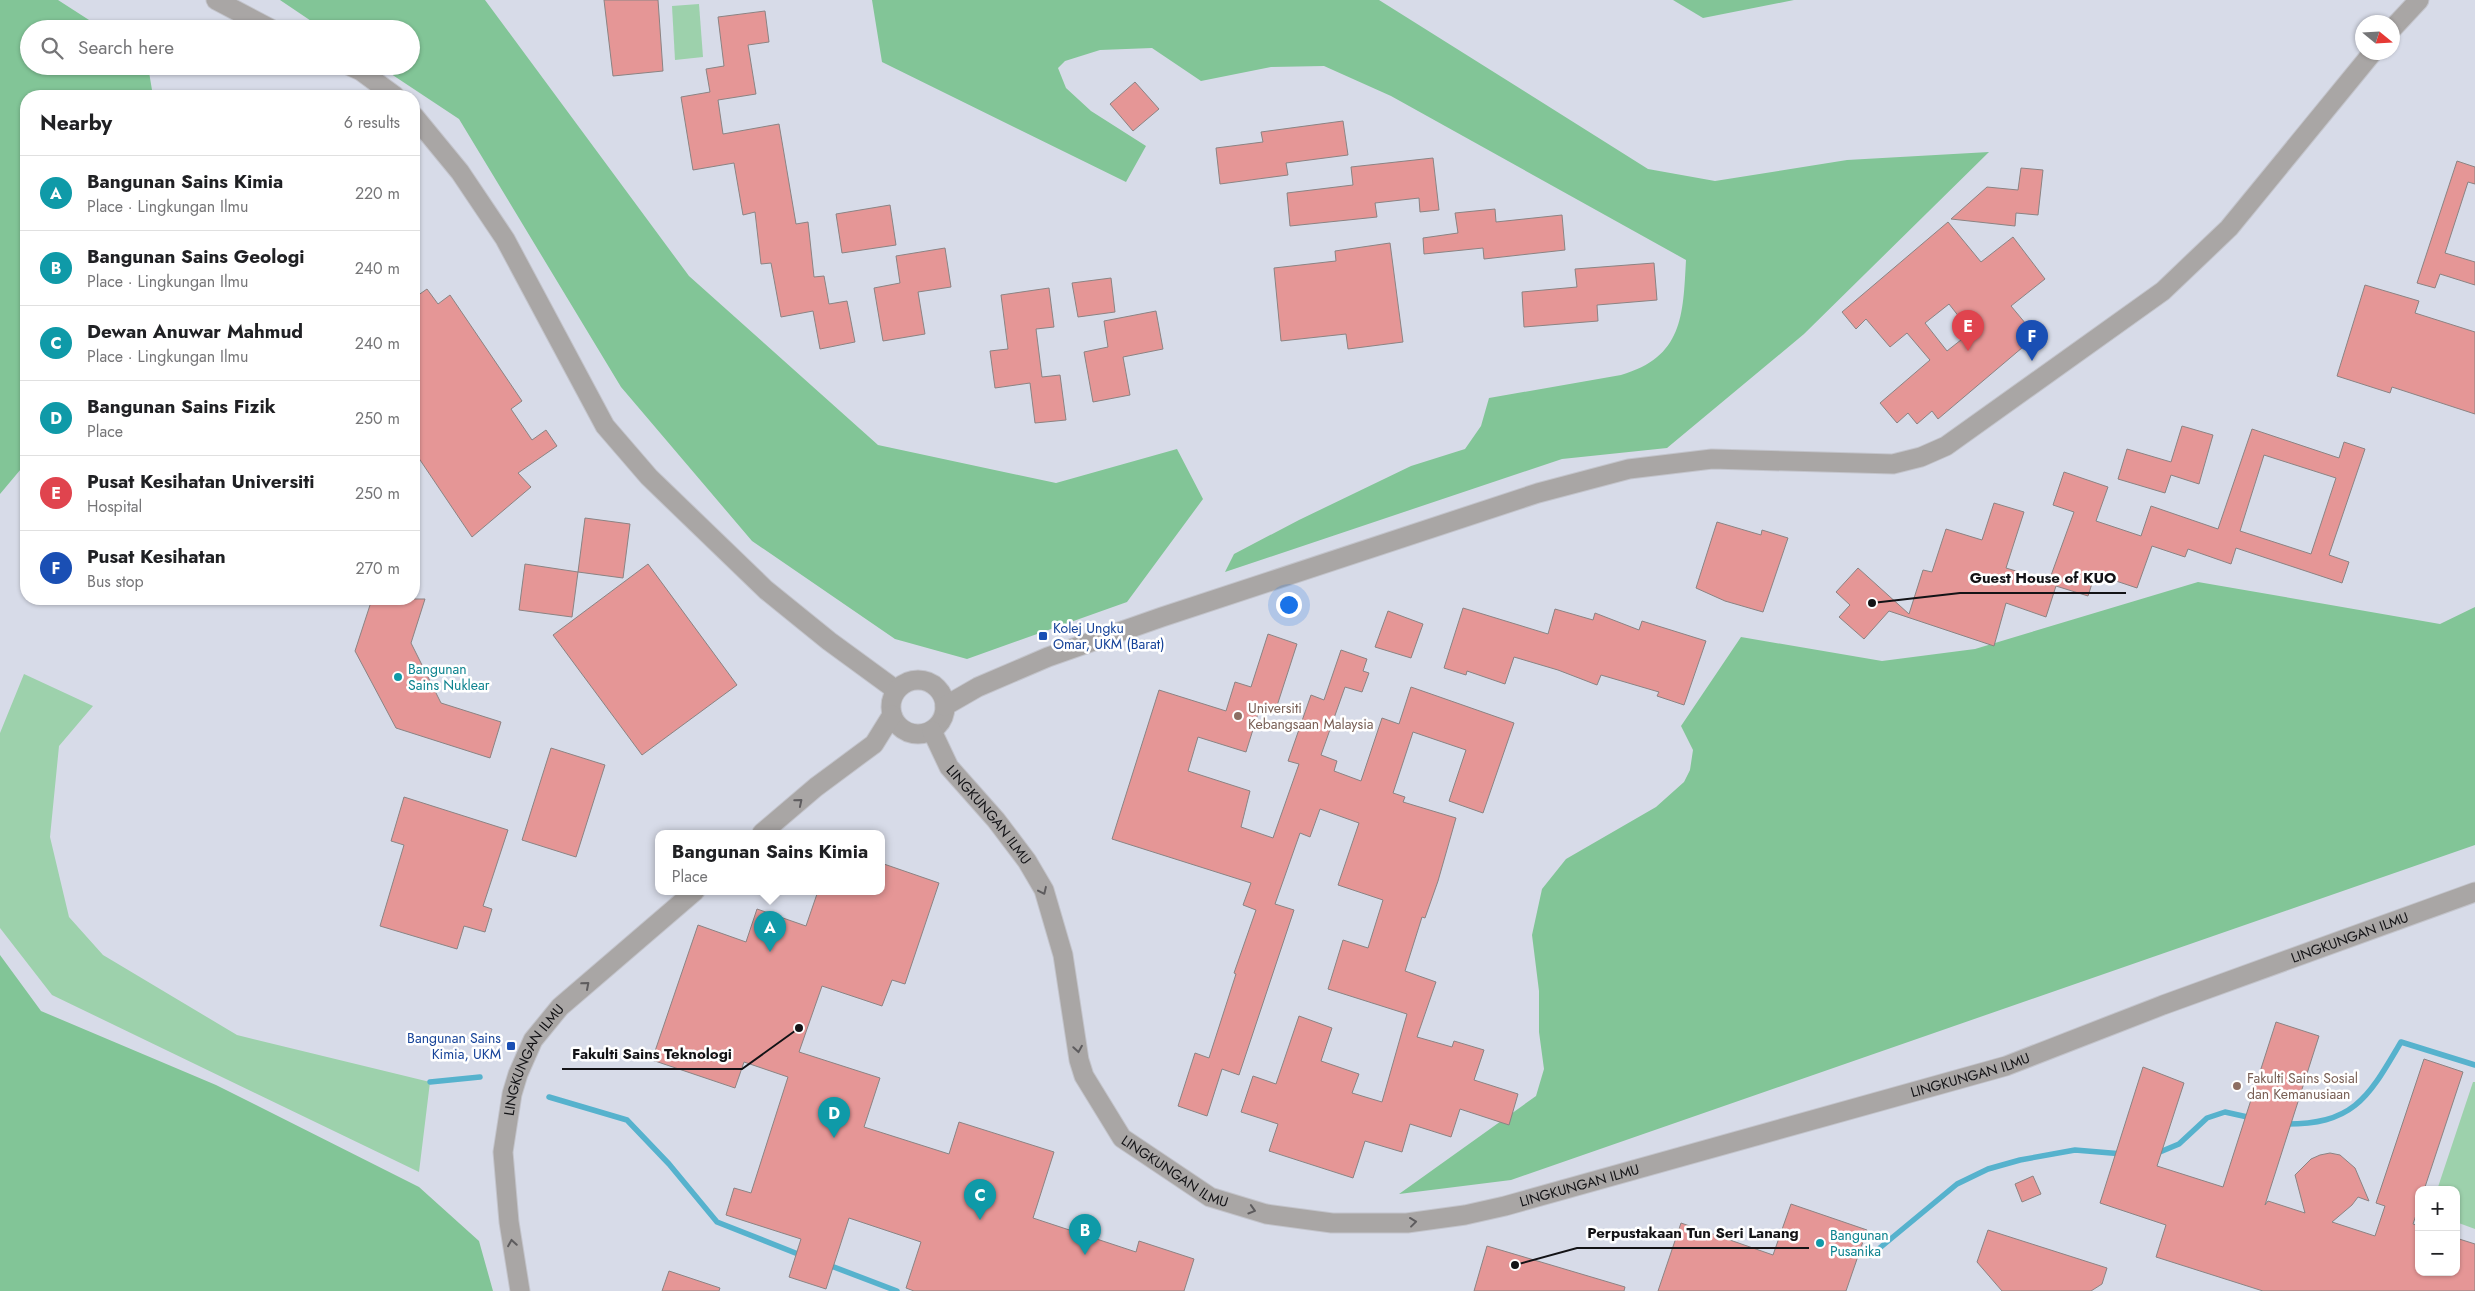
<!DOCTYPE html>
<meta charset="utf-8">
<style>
body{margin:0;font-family:Jost,sans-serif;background:#f2f2f2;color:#202124}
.controls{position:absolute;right:15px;bottom:15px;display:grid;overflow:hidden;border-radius:10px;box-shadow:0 1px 4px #0004}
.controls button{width:45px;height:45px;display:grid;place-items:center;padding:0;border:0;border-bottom:1px solid #e0e0e0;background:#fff;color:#202124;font:25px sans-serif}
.compass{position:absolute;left:2355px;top:15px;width:45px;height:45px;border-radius:50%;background:#fff;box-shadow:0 1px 4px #0004;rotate:108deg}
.you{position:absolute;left:1288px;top:604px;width:18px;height:18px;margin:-12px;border:4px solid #fff;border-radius:50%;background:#1a73e8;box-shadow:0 0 0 8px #1a73e833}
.badge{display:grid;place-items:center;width:32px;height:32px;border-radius:50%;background:#a7672f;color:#fff;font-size:16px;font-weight:700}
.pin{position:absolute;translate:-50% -41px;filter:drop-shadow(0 1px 2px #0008)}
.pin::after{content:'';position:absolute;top:26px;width:18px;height:15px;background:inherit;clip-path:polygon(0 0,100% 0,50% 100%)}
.popup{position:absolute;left:655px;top:830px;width:230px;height:65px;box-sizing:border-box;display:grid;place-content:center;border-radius:10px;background:#fff;filter:drop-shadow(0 1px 4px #0005);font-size:16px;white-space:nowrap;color:#757577}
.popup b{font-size:19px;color:#202124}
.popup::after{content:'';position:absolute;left:50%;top:100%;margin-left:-10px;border:10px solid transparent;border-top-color:#fff}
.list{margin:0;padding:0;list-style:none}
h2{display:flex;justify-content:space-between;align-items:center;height:65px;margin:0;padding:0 20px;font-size:21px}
h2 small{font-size:16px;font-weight:400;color:#757577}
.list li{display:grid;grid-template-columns:32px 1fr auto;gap:15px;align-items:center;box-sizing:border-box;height:75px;padding:0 20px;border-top:1px solid #e0e0e0}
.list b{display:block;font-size:19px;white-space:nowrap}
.list p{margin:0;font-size:16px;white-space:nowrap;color:#757577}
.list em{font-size:16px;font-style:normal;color:#757577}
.icon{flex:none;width:28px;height:28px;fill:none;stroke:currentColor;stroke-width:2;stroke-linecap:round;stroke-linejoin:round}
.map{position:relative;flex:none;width:2475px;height:1291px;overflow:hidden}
.search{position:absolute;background:#fff;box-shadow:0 1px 4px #0004;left:20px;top:20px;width:400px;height:55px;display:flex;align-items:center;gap:12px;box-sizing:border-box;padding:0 18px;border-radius:28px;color:#757577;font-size:19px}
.panel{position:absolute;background:#fff;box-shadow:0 1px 4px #0004;left:20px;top:90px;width:400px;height:515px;border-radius:20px}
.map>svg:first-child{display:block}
.built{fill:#d7dbe8;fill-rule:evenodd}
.green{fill:#9dd1ac}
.forest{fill:#82c597}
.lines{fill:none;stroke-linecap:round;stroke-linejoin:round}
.stream{stroke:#56b2cd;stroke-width:5.5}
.building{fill:#e59696;stroke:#8b8383;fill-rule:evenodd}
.minor-casing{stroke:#c3c4cb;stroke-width:21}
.minor{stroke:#a9a6a5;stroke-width:19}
.oneway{stroke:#5e5c5e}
.transit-dot{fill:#1a4fb4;stroke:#fff;stroke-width:2}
.culture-dot{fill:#0f9aa8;stroke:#fff;stroke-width:2}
.education-dot{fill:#8d6e63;stroke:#fff;stroke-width:2}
.labels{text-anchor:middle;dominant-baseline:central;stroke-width:5;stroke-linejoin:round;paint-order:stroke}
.transit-label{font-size:14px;fill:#164399;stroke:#fff;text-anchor:start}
.culture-label{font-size:14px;fill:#0d838f;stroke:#fff;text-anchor:start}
.education-label{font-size:14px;fill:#785e54;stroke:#fff;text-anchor:start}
.street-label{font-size:14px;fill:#131316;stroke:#fff}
.leader{fill:none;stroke:#131316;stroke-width:2}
.callout-dot{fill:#131316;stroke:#fff;stroke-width:2}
.callout-label{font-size:15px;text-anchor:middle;font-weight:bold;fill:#131316;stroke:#fff;stroke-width:5;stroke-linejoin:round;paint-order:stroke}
</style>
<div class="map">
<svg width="2475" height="1291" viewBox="0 0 2475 1291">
<rect width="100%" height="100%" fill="#e4e6ed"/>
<path class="built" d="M0,0h2475v1291h-2475zM2362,22h30v30h-30zM29,29h382v37h-382zM26,96h388v503h-388zM659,833h222v58h-222zM2419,1190h37v82h-37z"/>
<g class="green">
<path d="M699,4l4,53 -28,3 -3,-54z"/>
<path d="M24,674l69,32 -34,40 -9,91 19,80 34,38 134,80 193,47 -11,90 -367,-177 -52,-67v-195z"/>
<path d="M2473,1082h2v147l-19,-7v-32h-19z"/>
</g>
<g class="forest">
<path d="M0,0h58l45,29h-74v37h119l5,30h-127v367l-26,31z"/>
<path d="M280,0h205l204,276 189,169 178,38 121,-34 26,50 -76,103 -160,57 -72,-20 -143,-98 -131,-154 -162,-268 -80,-53h32v-37h-88z"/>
<path d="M872,0h507l269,169 67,12 132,-21 142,-8 -185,182 -137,114 -105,11 -337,113 9,-18 65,-34 112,-54 54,-17 16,-23 8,-28 132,-23c62,-18 62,-59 65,-115l-295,-164 -67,-30 -53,1 -70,14 -49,-33 -52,2 -35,11 -7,7 8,20 25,23 55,35 -20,36 -244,-120z"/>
<path d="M1673,0h121l-91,18z"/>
<path d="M2198,582l242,42 35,-17v238l-964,335 -112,14 137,-98 8,-27 -5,-37v-41l-7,-56 10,-46 24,-30 90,-52 28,-25 6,-12 3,-20 -12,-24 60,-89 141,24 93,-12z"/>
<path d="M0,955l41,56 175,74 203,102 60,54 14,50h-493z"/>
</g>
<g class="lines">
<g class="stream">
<path d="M430,1082l50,-5"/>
<path d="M549,1097l78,23 42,44 48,58 86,34"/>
<path d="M2283,1124c71,1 85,-26 118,-82l74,23"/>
<path d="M2155,1154l24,-10 28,-26 18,-6 27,6"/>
<path d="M1870,1256l87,-72 31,-15 32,-9 55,-10 48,4"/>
<path d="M826,1264l71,27"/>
</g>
</g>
<g class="building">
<path d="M604,0h54l5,71 -50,5z"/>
<path d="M765,11l4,31 -21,3 8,49 -38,6 5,34 56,-10 17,100 12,-2 6,55 10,-1 5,28 18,-3 8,41 -35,7 -7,-38 -32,6 -10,-54 -10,1 -6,-52 -12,3 -9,-52 -41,7 -12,-73 29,-5 -4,-23 18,-3 -6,-49z"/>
<path d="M1135,82l24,27 -26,22 -23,-27z"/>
<path d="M1343,121l5,34 -62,8 2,12 -68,9 -4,-36 47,-6 -2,-10z"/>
<path d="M1433,158l6,52 -19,2 -1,-14 -44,5 2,14 -87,9 -3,-33 66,-8 -2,-18z"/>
<path d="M2457,161l18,6v17l-7,-2 -23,71 30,9v23l-35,-11 -5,14 -18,-5z"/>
<path d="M2021,168l22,2 -5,45 -22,-2 -1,13 -64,-7 36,-32 31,3z"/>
<path d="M890,205l6,40 -54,8 -6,-39z"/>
<path d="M1495,209l1,13 66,-7 3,35 -81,9 -1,-11 -59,6 -1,-16 35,-5 -3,-20z"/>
<path d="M1948,222l33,40 32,-25 32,42 -34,27 25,30 -98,83 -6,-8 -15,13 -9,-11 -11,10 -17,-20 50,-43 -23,-27 -17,14 -24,-28 -10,10 -14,-17zM1949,304l22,28 -24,19 -22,-28z"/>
<path d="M1390,243l13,99 -55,7 -2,-15 -65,7 -7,-73 62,-7 -1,-10z"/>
<path d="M945,248l6,39 -33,5 7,42 -42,7 -9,-53 26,-5 -4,-27z"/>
<path d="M1654,263l3,37 -60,5 1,16 -74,6 -2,-35 55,-5 -2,-18z"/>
<path d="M1111,278l4,34 -37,5 -6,-34z"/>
<path d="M2365,285l54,16 -4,12 60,19v82l-83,-27 -2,6 -53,-17z"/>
<path d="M1049,288l5,39 -18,2 6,48 18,-2 6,45 -31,3 -5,-40 -35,5 -5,-37 18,-2 -7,-54z"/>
<path d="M427,289l11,15 12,-9 72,106 -11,8 21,31 14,-10 11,16 -39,27 13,14 -59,50 -58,-86v-153z"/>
<path d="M1156,311l7,38 -40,8 7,38 -37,7 -9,-50 24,-5 -4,-26z"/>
<path d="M2182,426l31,9 -14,49 -28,-9 -6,18 -47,-14 9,-30 44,13z"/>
<path d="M2252,429l87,29 5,-16 21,7 -36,106 20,7 -7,21 -106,-35 -5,16 -43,-15 -3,8 -33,-11 -15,42 -42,-14 -7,22 -32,-10 -10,31 -40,-14 -12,43 -105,-35 -25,28 -25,-22 11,-12 -14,-13 22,-24 51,46 14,-44 9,2 14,-43 36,11 12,-37 30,9 -18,56 43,13 25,-69 -21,-7 11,-33 44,15 -12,34 45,15 10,-30 67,23zM2264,455l72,23 -25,76 -71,-23z"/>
<path d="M585,518l45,6 -7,54 -45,-6z"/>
<path d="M1717,522l44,13 1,-5 26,8 -25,74 -38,-11 -29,-13z"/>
<path d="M525,564l53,8 -6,45 -53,-7z"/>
<path d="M648,564l89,121 -95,70 -89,-120z"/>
<path d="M372,599h53l-14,44 30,60 60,19 -11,36 -94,-30 -41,-77z"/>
<path d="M1463,608l85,26 7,-25 38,11 2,-7 44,17 3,-9 64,20 -22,64 -27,-9 2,-4 -58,-17 -4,10 -39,-15 -44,-13 -9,27 -38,-13 -1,4 -22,-7z"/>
<path d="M1388,611l35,13 -12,34 -36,-11z"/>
<path d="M1268,634l29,10 -22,68 -15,-5 -14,45 -48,-15 -10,34 62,20 -9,36 32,11 26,-74 -11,-3 23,-66 13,5 17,-50 26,9 -4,12 6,2 -7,19 -17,-5 -24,68 16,6 -3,10 27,10 21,-63 17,6 12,-37 103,36 -31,90 -34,-12 17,-51 -53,-18 -20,61 12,4 -2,5 53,16 -18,63 -13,37 -3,-1 -17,54 31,11 -19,55 35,10 2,-6 30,9 -10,30 44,14 -9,31 -49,-16 -9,28 -41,-13 -8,28 -37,-11 -12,37 -84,-27 9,-27 -37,-12 12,-36 23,8 23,-68 33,12 -11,33 38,13 -7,19 30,9 25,-88 -79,-25 15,-49 25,8 15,-48 -45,-15 21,-62 -39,-14 -10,28 -10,-4 -25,71 19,6 -55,165 -17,-6 -15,47 -29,-10 17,-53 14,5 27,-84 -2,-1 22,-63 -13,-5 8,-22 -139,-44 47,-149 67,21 9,-29 16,5z"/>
<path d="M551,748l54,17 -29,92 -54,-17z"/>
<path d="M404,797l104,33 -25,76 9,3 -7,23 -21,-6 -7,23 -77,-23 24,-81 -13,-4z"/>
<path d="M881,863l58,20 -34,101 -13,-4 -10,26 -60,-20 -23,66 81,26 -16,49 85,27 10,-32 95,30 -21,66 103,34 3,-11 55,18 -10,32h-270l-8,-3 15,-46 -72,-24 -23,71 -37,-12 12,-38 -75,-24 8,-27 17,5 37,-116 -44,-15 -9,26 -83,-28 46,-135 48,17 11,-33 49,17 12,-35h63z"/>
<path d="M2276,1022l43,14 -54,169 3,-4 37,12 -10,-38 16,-16 9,-4 10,-2 10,2 15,13 14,33 -11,-4 -6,8 -20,17 43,14 10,-30 -9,-3 48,-144 39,13 -39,118h-5v16l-6,18 6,2v46h37v-34l19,6v47h-212l-107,-34 10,-32 -66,-22 43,-136 41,16 -27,83 66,21z"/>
<path d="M2033,1176l8,18 -19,8 -7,-18z"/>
<path d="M1791,1204l76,26 -21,61h-188l23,-68 92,32z"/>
<path d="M1988,1230l119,38 -5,16 -11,7h-89l-25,-29z"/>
<path d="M1487,1246l138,41 -1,4h-150z"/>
<path d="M669,1271l51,17 -1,3h-57z"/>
</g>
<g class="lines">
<defs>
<g id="minor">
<path d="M216,0l55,29"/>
<path d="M2392,29l27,-29"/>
<path d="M350,66l11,5 34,25"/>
<path d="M414,116l46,56 45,67 100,187 44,51 117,113 63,51 67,49"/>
<circle cx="918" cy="707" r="27"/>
<path d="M945,706l33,-19 70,-30 114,-40 376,-124 91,-24 83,-10 181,5 28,-7 25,-11 217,-155 66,-63 144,-176"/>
<path id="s1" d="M932,731l17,36 47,53 31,41 17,29 19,65 16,105 5,16 38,62 88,59 56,17 66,9h75l58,-8 40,-9 501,-140 157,-61 312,-113"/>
<path d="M762,833l54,-46 58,-43 18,-29"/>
<path id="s2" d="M520,1291l-11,-69 -6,-70 9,-58 6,-20 15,-34 27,-33 135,-116"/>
</g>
</defs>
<use href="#minor" class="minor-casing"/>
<use href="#minor" class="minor"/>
</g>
<defs><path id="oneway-chevron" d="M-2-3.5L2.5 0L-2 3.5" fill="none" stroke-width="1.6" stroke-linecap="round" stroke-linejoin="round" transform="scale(1.25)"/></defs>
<g class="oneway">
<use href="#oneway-chevron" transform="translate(799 802) rotate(-40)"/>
<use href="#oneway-chevron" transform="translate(1043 891) rotate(65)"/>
<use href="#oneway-chevron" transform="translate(586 985) rotate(-41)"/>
<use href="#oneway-chevron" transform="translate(1078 1049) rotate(81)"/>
<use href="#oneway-chevron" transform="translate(1252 1210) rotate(17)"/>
<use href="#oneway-chevron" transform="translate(1413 1222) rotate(-7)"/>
<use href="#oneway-chevron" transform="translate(512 1243) rotate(-99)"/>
</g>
<g class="transit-dot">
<rect x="1038" y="631" width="10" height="10" rx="2.5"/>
<rect x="506" y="1041" width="10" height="10" rx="2.5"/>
</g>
<g class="culture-dot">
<circle cx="398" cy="677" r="5"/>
<circle cx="1820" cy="1243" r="5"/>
</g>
<g class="education-dot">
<circle cx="1238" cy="716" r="5"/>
<circle cx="2237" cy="1086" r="5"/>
</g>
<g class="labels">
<g class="transit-label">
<text x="1053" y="628">Kolej Ungku<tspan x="1053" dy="16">Omar, UKM (Barat)</tspan></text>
<text x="501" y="1038" text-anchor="end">Bangunan Sains<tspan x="501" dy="16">Kimia, UKM</tspan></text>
</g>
<g class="culture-label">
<text x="408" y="669">Bangunan<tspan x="408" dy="16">Sains Nuklear</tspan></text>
<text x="1830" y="1235">Bangunan<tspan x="1830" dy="16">Pusanika</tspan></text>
</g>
<g class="education-label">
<text x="1248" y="708">Universiti<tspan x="1248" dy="16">Kebangsaan Malaysia</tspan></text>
<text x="2247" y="1078">Fakulti Sains Sosial<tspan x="2247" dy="16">dan Kemanusiaan</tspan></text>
</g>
<g class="street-label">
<text stroke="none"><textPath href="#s1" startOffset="102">LINGKUNGAN ILMU</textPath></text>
<text stroke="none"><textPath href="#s1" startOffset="1752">LINGKUNGAN ILMU</textPath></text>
<text stroke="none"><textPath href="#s2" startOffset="239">LINGKUNGAN ILMU</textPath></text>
<text stroke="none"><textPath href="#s1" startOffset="1348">LINGKUNGAN ILMU</textPath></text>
<text stroke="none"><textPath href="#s1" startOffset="522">LINGKUNGAN ILMU</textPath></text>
<text stroke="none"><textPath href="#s1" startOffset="942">LINGKUNGAN ILMU</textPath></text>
</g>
</g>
<path class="leader" d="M1872 603L1960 593H2126M799 1028L742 1069H562M1515 1265L1577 1248H1809"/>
<g class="callout-dot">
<circle cx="1872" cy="603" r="5"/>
<circle cx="799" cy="1028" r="5"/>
<circle cx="1515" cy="1265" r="5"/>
</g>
<g class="callout-label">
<text x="2043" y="583">Guest House of KUO</text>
<text x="652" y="1059">Fakulti Sains Teknologi</text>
<text x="1693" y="1238">Perpustakaan Tun Seri Lanang</text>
</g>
</svg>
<div class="controls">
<button>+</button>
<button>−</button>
</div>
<svg class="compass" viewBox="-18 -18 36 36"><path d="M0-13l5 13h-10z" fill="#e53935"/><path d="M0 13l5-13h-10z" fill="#757577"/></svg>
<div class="you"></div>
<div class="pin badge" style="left:770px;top:952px;background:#0f9aa8">A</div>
<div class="popup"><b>Bangunan Sains Kimia</b>Place</div>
<div class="pin badge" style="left:1085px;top:1255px;background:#0f9aa8">B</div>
<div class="pin badge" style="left:980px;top:1220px;background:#0f9aa8">C</div>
<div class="pin badge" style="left:834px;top:1138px;background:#0f9aa8">D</div>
<div class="pin badge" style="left:1968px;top:351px;background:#e0444e">E</div>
<div class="pin badge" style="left:2032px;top:361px;background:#1a4fb4">F</div>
<div class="search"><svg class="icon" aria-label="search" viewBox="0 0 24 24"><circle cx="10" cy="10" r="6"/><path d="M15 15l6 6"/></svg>Search here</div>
<section class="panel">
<h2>Nearby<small>6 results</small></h2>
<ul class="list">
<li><span class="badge" style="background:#0f9aa8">A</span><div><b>Bangunan Sains Kimia</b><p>Place · Lingkungan Ilmu</p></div><em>220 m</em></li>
<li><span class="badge" style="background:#0f9aa8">B</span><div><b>Bangunan Sains Geologi</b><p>Place · Lingkungan Ilmu</p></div><em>240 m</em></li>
<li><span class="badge" style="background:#0f9aa8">C</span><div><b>Dewan Anuwar Mahmud</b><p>Place · Lingkungan Ilmu</p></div><em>240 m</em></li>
<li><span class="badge" style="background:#0f9aa8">D</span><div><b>Bangunan Sains Fizik</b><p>Place</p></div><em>250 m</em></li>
<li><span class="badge" style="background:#e0444e">E</span><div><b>Pusat Kesihatan Universiti</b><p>Hospital</p></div><em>250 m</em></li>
<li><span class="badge" style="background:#1a4fb4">F</span><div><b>Pusat Kesihatan</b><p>Bus stop</p></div><em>270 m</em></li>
</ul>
</section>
</div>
